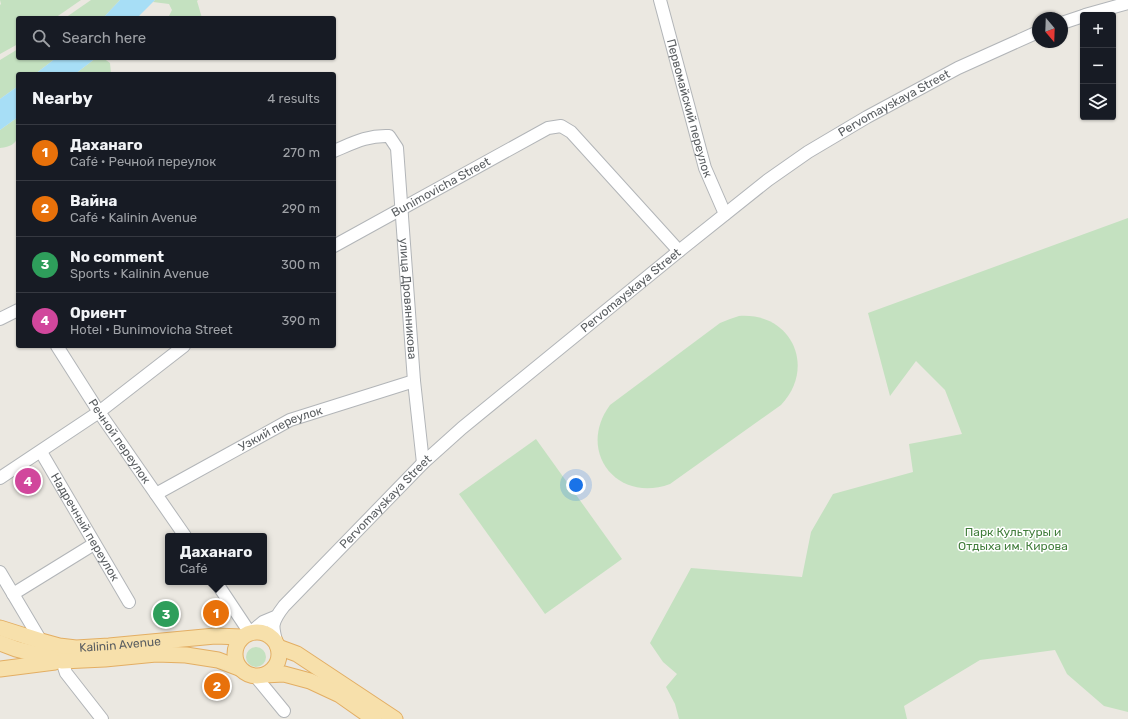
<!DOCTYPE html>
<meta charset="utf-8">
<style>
body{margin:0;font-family:Rubik,sans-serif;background:#242831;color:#f1f3f6}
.controls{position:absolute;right:12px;top:12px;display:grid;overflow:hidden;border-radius:4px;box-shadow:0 1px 3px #0004}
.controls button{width:36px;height:36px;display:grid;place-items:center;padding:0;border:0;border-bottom:1px solid #363941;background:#171b24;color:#f1f3f6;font:20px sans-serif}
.compass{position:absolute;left:1032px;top:12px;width:36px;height:36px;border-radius:50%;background:#171b24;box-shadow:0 1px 3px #0004;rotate:161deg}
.you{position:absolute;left:576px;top:485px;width:14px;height:14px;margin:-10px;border:3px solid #fff;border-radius:50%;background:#1a73e8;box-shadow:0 0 0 6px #1a73e833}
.badge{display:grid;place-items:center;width:26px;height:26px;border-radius:50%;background:#d73b44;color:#fff;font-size:13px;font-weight:700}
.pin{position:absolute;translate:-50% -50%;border:2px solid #fff;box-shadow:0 1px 4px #0006}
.popup{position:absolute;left:165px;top:533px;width:102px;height:52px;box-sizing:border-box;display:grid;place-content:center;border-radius:4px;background:#171b24;filter:drop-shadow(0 1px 3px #0005);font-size:13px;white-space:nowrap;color:#9ea1a6}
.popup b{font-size:15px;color:#f1f3f6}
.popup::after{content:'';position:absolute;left:50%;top:100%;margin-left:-8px;border:8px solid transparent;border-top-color:#171b24}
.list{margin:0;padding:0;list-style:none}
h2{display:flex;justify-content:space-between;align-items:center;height:52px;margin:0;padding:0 16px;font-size:17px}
h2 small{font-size:13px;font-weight:400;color:#9ea1a6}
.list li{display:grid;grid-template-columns:26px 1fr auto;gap:12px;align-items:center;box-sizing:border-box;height:56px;padding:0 16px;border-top:1px solid #363941}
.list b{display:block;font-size:15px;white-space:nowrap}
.list p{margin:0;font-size:13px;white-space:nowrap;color:#9ea1a6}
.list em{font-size:13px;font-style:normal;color:#9ea1a6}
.icon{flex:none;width:22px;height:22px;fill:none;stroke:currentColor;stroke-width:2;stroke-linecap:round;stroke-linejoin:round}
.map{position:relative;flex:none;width:1128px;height:719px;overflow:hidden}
.search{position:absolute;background:#171b24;box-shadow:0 1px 3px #0004;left:16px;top:16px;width:320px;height:44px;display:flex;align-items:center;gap:10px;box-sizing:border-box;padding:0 14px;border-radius:4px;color:#9ea1a6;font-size:15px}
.panel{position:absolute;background:#171b24;box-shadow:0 1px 3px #0004;left:16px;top:72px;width:320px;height:276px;border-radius:4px}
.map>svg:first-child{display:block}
.green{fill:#c4e1c0}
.water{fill:#a7def6}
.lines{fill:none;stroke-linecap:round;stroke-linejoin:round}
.minor-casing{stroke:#b2b5b8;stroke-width:14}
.major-casing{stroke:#e3ae63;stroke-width:17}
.minor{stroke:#fff;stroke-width:12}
.major{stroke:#f7e0ab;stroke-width:15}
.labels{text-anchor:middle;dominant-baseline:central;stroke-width:3;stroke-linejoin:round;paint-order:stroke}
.street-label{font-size:12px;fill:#5a5e61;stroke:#fff}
.park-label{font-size:12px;fill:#427e3c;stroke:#fff}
</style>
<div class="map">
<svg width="1128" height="719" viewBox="0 0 1128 719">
<rect width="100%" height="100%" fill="#ebe8e1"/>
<g class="green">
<path d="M0,0h81l-26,18h-37v26l-18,10v-49l1,-1z"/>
<path d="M91,0h29l-17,18h-38z"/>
<path d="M155,0h43l-1,1 5,17h-34l4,-8 -3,-6 -16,-2z"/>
<path d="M18,49v9h38l-21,16h-17v12l-18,13v-39z"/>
<path d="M96,58h7l7,5 1,11h-36z"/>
<path d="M18,117c0,17 4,29 -18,31v-18z"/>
<path d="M1128,218v494l-24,-6 -37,-32 -12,-24 -75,10 -76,46 3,13h-228l-4,-15 -9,-17 11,-13 -14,-12 -13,-19 41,-75 111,9 9,-45 22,-38 80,-22 -4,-28 53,-10 -17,-44 -29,-29 -26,35 -22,-83z"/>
<path d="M739,316c52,-4 78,51 42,89l-111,79c-53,20 -94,-33 -60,-79l110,-82 10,-4z"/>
<path d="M536,439l86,120 -77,55 -86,-120z"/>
<circle cx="256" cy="657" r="10"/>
</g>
<g class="water">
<path d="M120,0h35l-18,18h-34z"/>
<path d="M56,58h40l-21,16h-40z"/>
<path d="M18,86v31l-18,13v-31z"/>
</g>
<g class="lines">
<defs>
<g id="minor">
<path id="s1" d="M660,0l45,168 20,46"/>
<path d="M1085,15l43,-12"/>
<path d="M1062,23l21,-7"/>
<path id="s2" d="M334,151c19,-8 34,-16 55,-15l8,12 17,233 9,82"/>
<path id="s3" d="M334,246l214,-118 13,-2 10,6 108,119"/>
<path d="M0,319l18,-9"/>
<path id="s4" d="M57,346l42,66 86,124"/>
<path id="s5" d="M41,452l88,150"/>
<path d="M0,478l99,-66 85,-66"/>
<path id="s6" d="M156,494l134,-74 124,-39"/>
<path d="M0,572l41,69"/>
<path d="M216,582l34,51 13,-11 12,-5"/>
<path d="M13,594l81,-50"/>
<path id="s7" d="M278,647c-6,-20 -8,-23 6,-41l139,-143 39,-35 217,-177 89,-71 40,-28 59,-35 91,-49 80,-36"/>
<path d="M62,661l4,12 36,46"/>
<path d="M256,677l28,34"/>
</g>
<g id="major">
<path id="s8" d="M0,628l41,13 18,5 17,2 33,-2 106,-10 27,1"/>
<circle cx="257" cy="654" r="22"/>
<path d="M0,643l16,6 46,12 43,-2 51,-5 30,1 32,5 21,8"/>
<path d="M278,647l19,7 98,65"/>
<path d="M0,669l55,-7"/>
<path d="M264,675l20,-1 26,7 30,14 34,24"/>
</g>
</defs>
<use href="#minor" class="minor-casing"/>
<use href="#major" class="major-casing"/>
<use href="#minor" class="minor"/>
<use href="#major" class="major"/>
</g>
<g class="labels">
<g class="street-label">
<text stroke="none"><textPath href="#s7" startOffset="838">Pervomayskaya Street</textPath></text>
<text stroke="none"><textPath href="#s1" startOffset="112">Первомайский переулок</textPath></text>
<text stroke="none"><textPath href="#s3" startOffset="122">Bunimovicha Street</textPath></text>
<text stroke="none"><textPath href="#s7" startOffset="514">Pervomayskaya Street</textPath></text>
<text stroke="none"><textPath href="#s2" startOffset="223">улица Дровянникова</textPath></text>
<text stroke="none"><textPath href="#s6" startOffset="141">Узкий переулок</textPath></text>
<text stroke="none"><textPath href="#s4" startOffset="114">Речной переулок</textPath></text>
<text stroke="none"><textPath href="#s7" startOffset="190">Pervomayskaya Street</textPath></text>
<text stroke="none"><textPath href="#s5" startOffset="87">Надречный переулок</textPath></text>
<text stroke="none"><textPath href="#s8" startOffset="123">Kalinin Avenue</textPath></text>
</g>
<g class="park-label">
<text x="1013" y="532">Парк Культуры и<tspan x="1013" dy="14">Отдыха им. Кирова</tspan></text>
</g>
</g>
</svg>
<div class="controls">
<button>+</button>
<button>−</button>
<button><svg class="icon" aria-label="layers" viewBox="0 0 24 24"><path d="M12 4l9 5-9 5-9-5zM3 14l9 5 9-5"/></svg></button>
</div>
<svg class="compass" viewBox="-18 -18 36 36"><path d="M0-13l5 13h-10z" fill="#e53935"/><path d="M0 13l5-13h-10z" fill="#9ea1a6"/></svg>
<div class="you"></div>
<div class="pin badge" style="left:216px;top:613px;background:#e8710a">1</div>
<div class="popup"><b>Даханаго</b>Café</div>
<div class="pin badge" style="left:217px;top:686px;background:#e8710a">2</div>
<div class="pin badge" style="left:166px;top:614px;background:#2e9e5b">3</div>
<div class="pin badge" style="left:28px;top:481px;background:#d1479c">4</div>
<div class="search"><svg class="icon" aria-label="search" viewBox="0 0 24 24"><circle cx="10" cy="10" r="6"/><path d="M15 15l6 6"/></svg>Search here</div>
<section class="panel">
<h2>Nearby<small>4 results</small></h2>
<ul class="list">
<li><span class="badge" style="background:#e8710a">1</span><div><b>Даханаго</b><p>Café · Речной переулок</p></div><em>270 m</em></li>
<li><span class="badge" style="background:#e8710a">2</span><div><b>Вайна</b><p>Café · Kalinin Avenue</p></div><em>290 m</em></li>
<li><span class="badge" style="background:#2e9e5b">3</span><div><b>No comment</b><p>Sports · Kalinin Avenue</p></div><em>300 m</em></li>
<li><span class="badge" style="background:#d1479c">4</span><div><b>Ориент</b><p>Hotel · Bunimovicha Street</p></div><em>390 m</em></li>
</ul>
</section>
</div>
